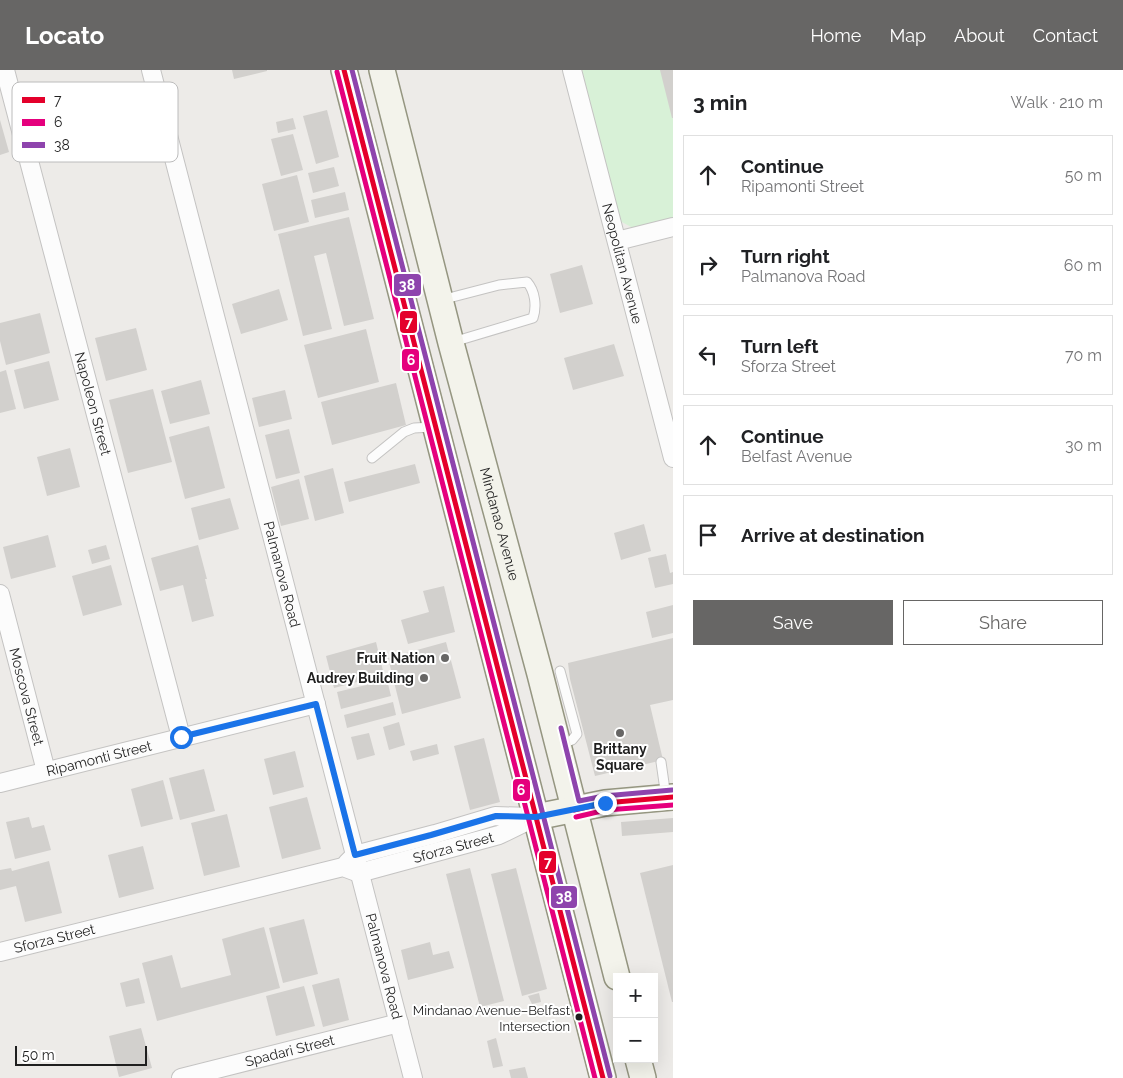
<!DOCTYPE html>
<meta charset="utf-8">
<style>
body{margin:0;font-family:Raleway,sans-serif;background:#f6f6f6;color:#202124}
.controls{position:absolute;right:15px;bottom:15px;display:grid;overflow:hidden;border-radius:0px;box-shadow:0 5px 20px #0002}
.controls button{width:45px;height:45px;display:grid;place-items:center;padding:0;border:0;border-bottom:1px solid #e0e0e0;background:#fff;color:#202124;font:25px sans-serif}
.scale{position:absolute;left:15px;bottom:12px;width:132px;box-sizing:border-box;padding-left:5px;border:2px solid #1f1f1f;border-top:0;font-size:14px;line-height:18px;white-space:nowrap;color:#1f1f1f;-webkit-text-stroke:4px #fff;paint-order:stroke}
.stop{position:absolute;width:15px;height:15px;margin:-11px;border:4px solid #1a73e8;border-radius:50%;background:#fff}
.stop.end{background:#1a73e8;border-color:#fff;box-shadow:0 1px 5px #0008}
.list{margin:0;padding:0;list-style:none}
h2{display:flex;justify-content:space-between;align-items:center;height:65px;margin:0;padding:0 20px;font-size:21px}
h2 small{font-size:16px;font-weight:400;color:#757577}
.list li{display:grid;grid-template-columns:32px 1fr auto;gap:15px;align-items:center;box-sizing:border-box;height:80px;margin:0 10px 10px;padding:0 10px;border:1px solid #e0e0e0;border-radius:0px}
.list b{display:block;font-size:19px;white-space:nowrap}
.list p{margin:0;font-size:16px;white-space:nowrap;color:#757577}
.list em{font-size:16px;font-style:normal;color:#757577}
.actions{display:flex;gap:10px;padding:15px 20px}
.actions a{flex:1;padding:11px 0;border:1px solid #676665;border-radius:0px;text-align:center;font-size:18px;color:#676665}
.actions .main{background:#676665;color:#fff}
.icon{flex:none;width:28px;height:28px;fill:none;stroke:currentColor;stroke-width:2;stroke-linecap:round;stroke-linejoin:round}
.map{position:relative;flex:none;width:673px;height:1008px;overflow:hidden}
header{display:flex;align-items:center;gap:30px;box-sizing:border-box;height:70px;padding:0 25px;background:#676665;color:#fff}
header strong{font-size:24px}
nav{display:flex;gap:28px;margin-inline-start:auto;font-size:18px}
main{display:flex}
aside{flex:1;background:#fff}
.map>svg:first-child{display:block}
.park{fill:#d8f1d7}
.building{fill:#d2d0cd}
.lines{fill:none;stroke-linecap:round;stroke-linejoin:round}
.lane-casing{stroke:#c4c3c2;stroke-width:11}
.street-casing{stroke:#c4c3c2;stroke-width:20}
.secondary-casing{stroke:#959681;stroke-width:28}
.lane{stroke:#fcfcfc;stroke-width:9}
.street{stroke:#fcfcfc;stroke-width:18}
.secondary{stroke:#f3f3eb;stroke-width:25}
.bus-1-casing{stroke:#fff;stroke-width:9}
.bus-2-casing{stroke:#fff;stroke-width:9}
.bus-3-casing{stroke:#fff;stroke-width:9}
.bus-1{stroke:#e4002b;stroke-width:5}
.bus-2{stroke:#e5007d;stroke-width:5}
.bus-3{stroke:#8e44ad;stroke-width:5}
.route{stroke:#1a73e8;stroke-width:6}
.poi-dot{fill:#676665;stroke:#fff;stroke-width:2}
.bus-dot{fill:#1f1f1f;stroke:#fff;stroke-width:2}
.labels{text-anchor:middle;dominant-baseline:central;stroke-width:4;stroke-linejoin:round;paint-order:stroke}
.bus-label{font-size:13px;fill:#1f1f1f;stroke:#fff;text-anchor:end}
.street-label{font-size:14px;fill:#1f1f1f;stroke:#fff}
.poi-label{font-size:14px;font-weight:bold;fill:#1f1f1f;stroke:#fff;text-anchor:end}
.key{fill:#fff;stroke:#bcbcbc;stroke-width:1}
.key-label{font-size:14px;fill:#1f1f1f}
.line-badge{stroke:#fff;stroke-width:2}
.badge-label{font-size:14px;text-anchor:middle;font-weight:bold;fill:#fff}
</style>
<header>
<strong>Locato</strong>
<nav><a>Home</a><a>Map</a><a>About</a><a>Contact</a></nav>
</header>
<main>
<div class="map">
<svg width="673" height="1008" viewBox="0 0 673 1008">
<rect width="100%" height="100%" fill="#edebe8"/>
<path class="park" d="M582,0h91v148l-40,10 -13,-7z"/>
<g class="building">
<path d="M232,0h35v1l-33,8z"/>
<path d="M660,0h13v48h-1z"/>
<path d="M327,40l12,47 -23,7 -13,-48z"/>
<path d="M293,48l3,11 -18,4 -2,-11z"/>
<path d="M0,50l9,32 -9,3z"/>
<path d="M293,64l10,36 -22,6 -10,-37z"/>
<path d="M334,97l5,19 -26,7 -5,-20z"/>
<path d="M297,105l12,47 -35,9 -12,-47z"/>
<path d="M345,122l4,18 -34,8 -4,-18z"/>
<path d="M349,147l25,102 -30,7 -18,-73 -12,3 18,73 -29,7 -25,-102z"/>
<path d="M582,195l11,39 -33,9 -10,-39z"/>
<path d="M279,219l9,31 -47,14 -9,-30z"/>
<path d="M40,243l10,40 -44,12 -6,-24v-18z"/>
<path d="M136,258l11,42 -41,11 -11,-43z"/>
<path d="M366,259l13,53 -61,16 -14,-53z"/>
<path d="M614,274l10,32 -51,14 -9,-32z"/>
<path d="M49,291l10,39 -35,9 -10,-39z"/>
<path d="M6,300l10,39 -16,4v-41z"/>
<path d="M201,310l9,34 -40,10 -9,-33z"/>
<path d="M396,313l10,42 -74,20 -11,-43z"/>
<path d="M153,319l19,73 -44,11 -19,-73z"/>
<path d="M285,320l7,29 -33,8 -7,-29z"/>
<path d="M209,356l16,62 -40,11 -16,-62z"/>
<path d="M289,359l11,44 -24,6 -11,-44z"/>
<path d="M70,378l10,39 -33,9 -10,-39z"/>
<path d="M415,394l5,19 -71,19 -5,-20z"/>
<path d="M333,398l11,45 -29,8 -11,-45z"/>
<path d="M299,409l10,40 -28,7 -10,-39z"/>
<path d="M230,428l9,31 -40,11 -8,-32z"/>
<path d="M644,454l7,27 -30,9 -7,-27z"/>
<path d="M48,465l8,32 -45,12 -8,-32z"/>
<path d="M106,475l4,14 -18,5 -4,-14z"/>
<path d="M198,475l9,34h-2l9,37 -22,6 -9,-37 -23,6 -9,-33z"/>
<path d="M666,484l4,19 3,-1v12l-18,4 -7,-30z"/>
<path d="M111,495l11,40 -39,11 -11,-40z"/>
<path d="M444,516l11,46 -47,12 -7,-24 28,-8 -6,-21z"/>
<path d="M673,535v28l-21,5 -6,-26z"/>
<path d="M673,568v62l-23,5 13,55 -68,16 -25,-97 -2,-16z"/>
<path d="M376,572l8,33 -50,13 -8,-32z"/>
<path d="M446,572l15,56 -59,16 -14,-56z"/>
<path d="M387,610l4,16 -50,13 -4,-17z"/>
<path d="M393,632l3,13 -49,13 -3,-13z"/>
<path d="M399,652l6,23 -16,5 -6,-23z"/>
<path d="M369,663l6,22 -18,5 -6,-23z"/>
<path d="M484,668l16,64 -30,8 -16,-64z"/>
<path d="M437,674l2,10 -26,7 -3,-10z"/>
<path d="M295,681l9,36 -31,8 -9,-36z"/>
<path d="M204,699l11,42 -35,9 -11,-42z"/>
<path d="M163,710l10,39 -32,8 -10,-38z"/>
<path d="M307,727l14,52 -39,10 -13,-52z"/>
<path d="M227,744l13,53 -36,9 -13,-53z"/>
<path d="M29,747l3,11 12,-3 7,25 -36,9 -9,-37z"/>
<path d="M673,748v14l-51,4 -1,-14z"/>
<path d="M143,776l11,43 -35,9 -11,-43z"/>
<path d="M49,791l13,52 -37,9 -9,-36 -16,4v-20l11,-2 1,3z"/>
<path d="M673,795v137h-1l-32,-129z"/>
<path d="M470,798l34,133 -24,6 -34,-133z"/>
<path d="M516,798l31,121 -25,7 -31,-122z"/>
<path d="M304,849l14,55 -35,9 -14,-55z"/>
<path d="M264,857l16,61 -123,33 -15,-58 30,-8 9,33 50,-13 -9,-36z"/>
<path d="M430,872l3,13 16,-4 5,17 -46,12 -7,-30z"/>
<path d="M139,908l6,25 -19,4 -6,-24z"/>
<path d="M339,908l10,42 -26,7 -11,-42z"/>
<path d="M304,916l11,40 -39,10 -10,-40z"/>
<path d="M539,923l2,9 -9,2 -4,-8z"/>
<path d="M141,958l11,40 -33,9 -10,-41z"/>
<path d="M496,968l7,28 -10,2 -6,-27z"/>
<path d="M525,997l3,11h-17l-2,-8z"/>
</g>
<g class="lines">
<defs>
<g id="lane">
<path d="M441,230l58,-15 28,-3c8,9 10,24 6,36l-80,24"/>
<path d="M372,388l32,-26 10,-4 19,-1"/>
<path d="M559,676l13,-6 5,-6 -17,-63"/>
<path d="M661,692l5,35"/>
</g>
<g id="street">
<path id="s1" d="M5,0l176,667"/>
<path id="s2" d="M151,0l262,1008"/>
<path id="s3" d="M572,0l101,388"/>
<path d="M617,171l56,-14"/>
<path id="s4" d="M0,524l46,177"/>
<path id="s5" d="M0,713l316,-79"/>
<path d="M347,793l8,-8 80,-21 60,-18 37,1"/>
<path id="s6" d="M0,882l343,-85 16,6 140,-38 37,-18"/>
<path id="s7" d="M181,1008l218,-55"/>
</g>
<g id="secondary">
<path d="M344,0l259,1008"/>
<path id="s8" d="M382,0l69,273 89,331 77,303"/>
<path d="M536,747l69,-14 68,-6"/>
<path d="M638,989l5,19"/>
</g>
</defs>
<use href="#lane" class="lane-casing"/>
<use href="#street" class="street-casing"/>
<use href="#secondary" class="secondary-casing"/>
<use href="#lane" class="lane"/>
<use href="#street" class="street"/>
<use href="#secondary" class="secondary"/>
<defs>
<g id="bus-1">
<path d="M344,0l259,1008"/>
<path d="M574,740l31,-7 68,-6"/>
</g>
<g id="bus-2">
<path d="M337,2l258,1006"/>
<path d="M576,747l30,-7 67,-5"/>
</g>
<g id="bus-3">
<path d="M352,0l258,1006"/>
<path d="M561,658l18,73 25,-5 68,-6"/>
</g>
</defs>
<use href="#bus-1" class="bus-1-casing"/>
<use href="#bus-2" class="bus-2-casing"/>
<use href="#bus-3" class="bus-3-casing"/>
<use href="#bus-1" class="bus-1"/>
<use href="#bus-2" class="bus-2"/>
<use href="#bus-3" class="bus-3"/>
</g>
<g class="lines">
<path class="route" d="M181,667l135,-33 39,151 76,-20 65,-19 40,1 69,-14"/>
</g>
<g class="poi-dot">
<circle cx="445" cy="588" r="5"/>
<circle cx="424" cy="608" r="5"/>
<circle cx="620" cy="663" r="5"/>
</g>
<circle class="bus-dot" cx="579" cy="947" r="4.5"/>
<g class="labels">
<g class="bus-label">
<text x="570" y="940">Mindanao Avenue–Belfast<tspan x="570" dy="16">Intersection</tspan></text>
</g>
<g class="street-label">
<text stroke="none"><textPath href="#s3" startOffset="200">Neopolitan Avenue</textPath></text>
<text stroke="none"><textPath href="#s1" startOffset="345">Napoleon Street</textPath></text>
<text stroke="none"><textPath href="#s8" startOffset="469">Mindanao Avenue</textPath></text>
<text stroke="none"><textPath href="#s2" startOffset="521">Palmanova Road</textPath></text>
<text stroke="none"><textPath href="#s4" startOffset="106">Moscova Street</textPath></text>
<text stroke="none"><textPath href="#s5" startOffset="102">Ripamonti Street</textPath></text>
<text stroke="none"><textPath href="#s6" startOffset="468">Sforza Street</textPath></text>
<text stroke="none"><textPath href="#s6" startOffset="56">Sforza Street</textPath></text>
<text stroke="none"><textPath href="#s2" startOffset="926">Palmanova Road</textPath></text>
<text stroke="none"><textPath href="#s7" startOffset="112">Spadari Street</textPath></text>
</g>
<g class="poi-label">
<text x="435" y="588">Fruit Nation</text>
<text x="414" y="608">Audrey Building</text>
<text x="620" y="679" text-anchor="middle">Brittany<tspan x="620" dy="16">Square</tspan></text>
</g>
</g>
<rect x="12" y="12" width="166" height="80" rx="8" class="key"/>
<rect x="22" y="27" width="23" height="6" fill="#e4002b"/>
<rect x="22" y="49" width="23" height="7" fill="#e5007d"/>
<rect x="22" y="72" width="23" height="6" fill="#8e44ad"/>
<g class="key-label">
<text x="54" y="35">7</text>
<text x="54" y="57">6</text>
<text x="54" y="80">38</text>
</g>
<g class="line-badge">
<rect x="393" y="203" width="29" height="24" rx="5" fill="#8e44ad"/>
<rect x="399" y="240" width="19" height="24" rx="5" fill="#e4002b"/>
<rect x="401" y="278" width="19" height="24" rx="5" fill="#e5007d"/>
<rect x="512" y="708" width="19" height="24" rx="5" fill="#e5007d"/>
<rect x="538" y="780" width="19" height="24" rx="5" fill="#e4002b"/>
<rect x="550" y="815" width="28" height="24" rx="5" fill="#8e44ad"/>
</g>
<g class="badge-label">
<text x="407" y="220">38</text>
<text x="409" y="257">7</text>
<text x="411" y="295">6</text>
<text x="521" y="725">6</text>
<text x="548" y="797">7</text>
<text x="564" y="832">38</text>
</g>
</svg>
<div class="controls">
<button>+</button>
<button>−</button>
</div>
<div class="scale">50 m</div>
<div class="stop" style="left:181px;top:667px"></div>
<div class="stop end" style="left:605px;top:733px"></div>
</div>
<aside>
<h2>3 min<small>Walk · 210 m</small></h2>
<ul class="list">
<li><svg class="icon" aria-label="ahead" viewBox="0 0 24 24"><path d="M12 20V5M6 11l6-6 6 6"/></svg><div><b>Continue</b><p>Ripamonti Street</p></div><em>50 m</em></li>
<li><svg class="icon" aria-label="right" viewBox="0 0 24 24"><path d="M7 20v-9h11M14 6l5 5-5 5"/></svg><div><b>Turn right</b><p>Palmanova Road</p></div><em>60 m</em></li>
<li><svg class="icon" aria-label="left" viewBox="0 0 24 24"><path d="M17 20v-9H6M10 6l-5 5 5 5"/></svg><div><b>Turn left</b><p>Sforza Street</p></div><em>70 m</em></li>
<li><svg class="icon" aria-label="ahead" viewBox="0 0 24 24"><path d="M12 20V5M6 11l6-6 6 6"/></svg><div><b>Continue</b><p>Belfast Avenue</p></div><em>30 m</em></li>
<li><svg class="icon" aria-label="arrive" viewBox="0 0 24 24"><path d="M6 21V4h12l-3 4 3 4H6"/></svg><div><b>Arrive at destination</b></div></li>
</ul>
<div class="actions"><a class="main">Save</a><a>Share</a></div>
</aside>
</main>
